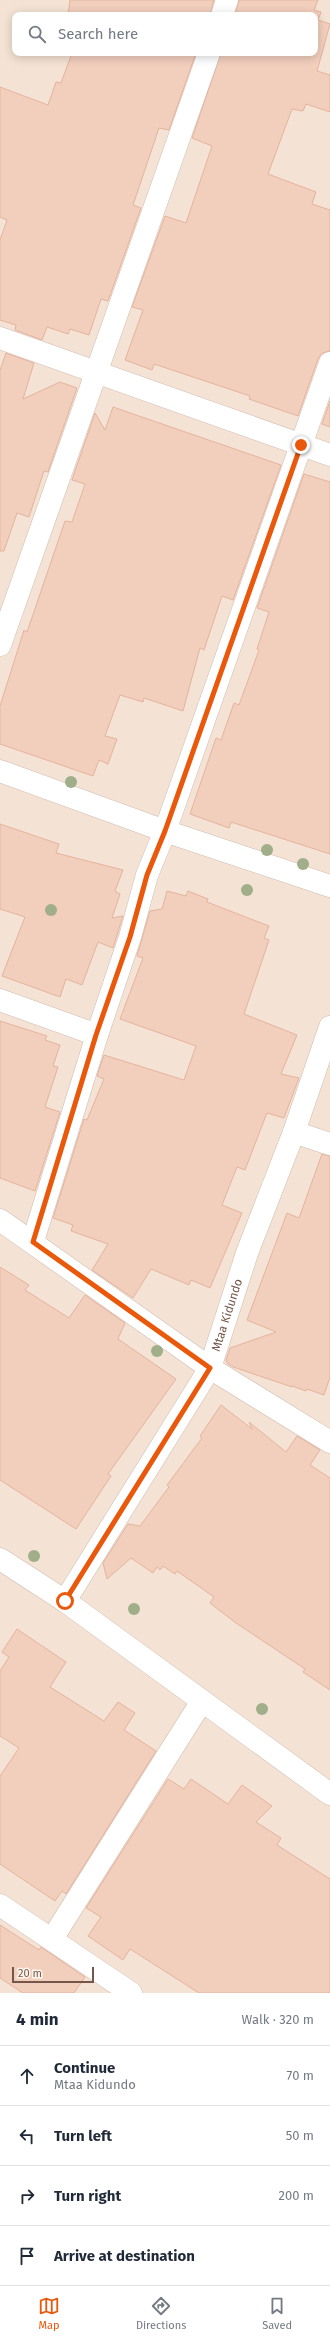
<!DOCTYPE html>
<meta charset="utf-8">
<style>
body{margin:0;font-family:"Fira Sans",sans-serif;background:#f2f2f3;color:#1f2937}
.scale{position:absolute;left:12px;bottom:10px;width:82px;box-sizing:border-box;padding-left:4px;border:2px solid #76564a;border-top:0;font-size:11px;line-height:14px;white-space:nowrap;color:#76564a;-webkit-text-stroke:3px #fff6ec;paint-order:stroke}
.stop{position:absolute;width:12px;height:12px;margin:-9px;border:3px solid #ea580c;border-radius:50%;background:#fff}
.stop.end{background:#ea580c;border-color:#fff;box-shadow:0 1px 4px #0008}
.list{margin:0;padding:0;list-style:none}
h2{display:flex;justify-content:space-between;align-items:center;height:52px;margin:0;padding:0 16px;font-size:17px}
h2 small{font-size:13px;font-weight:400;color:#747a83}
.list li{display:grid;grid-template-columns:26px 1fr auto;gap:12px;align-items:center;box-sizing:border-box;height:60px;padding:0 16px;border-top:1px solid #e0e1e3}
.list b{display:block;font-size:15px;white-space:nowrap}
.list p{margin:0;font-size:13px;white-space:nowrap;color:#747a83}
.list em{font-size:13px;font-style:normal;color:#747a83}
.icon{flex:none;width:22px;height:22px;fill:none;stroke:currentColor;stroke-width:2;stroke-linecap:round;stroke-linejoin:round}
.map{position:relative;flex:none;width:330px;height:1993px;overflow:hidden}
.search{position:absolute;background:#fff;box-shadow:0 2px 10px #0003;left:12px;right:12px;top:12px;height:44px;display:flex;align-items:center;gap:10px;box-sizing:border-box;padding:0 14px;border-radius:8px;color:#747a83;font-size:15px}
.sheet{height:292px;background:#fff}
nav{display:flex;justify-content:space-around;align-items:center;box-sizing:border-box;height:56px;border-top:1px solid #e0e1e3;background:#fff;font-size:11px;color:#747a83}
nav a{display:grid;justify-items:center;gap:2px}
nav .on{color:#ea580c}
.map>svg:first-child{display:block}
.residential{fill:#f4e3d4;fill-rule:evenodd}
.building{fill:#f2cebd;stroke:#e5b39d}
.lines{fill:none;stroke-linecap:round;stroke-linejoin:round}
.minor-casing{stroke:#d1bbae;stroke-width:23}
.minor{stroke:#fff;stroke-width:22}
.tree{fill:#a0ae8a}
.route{stroke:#ea580c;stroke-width:5}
.labels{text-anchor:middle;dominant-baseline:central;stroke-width:3;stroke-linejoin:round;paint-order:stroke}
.street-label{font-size:12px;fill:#76564a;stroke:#fff6ec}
</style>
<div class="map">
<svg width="330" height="1993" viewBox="0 0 330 1993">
<rect width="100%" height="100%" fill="#fdf2e6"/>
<path class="residential" d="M0,0h330v1993h-330zM15,15h300v38h-300z"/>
<g class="building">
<path d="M70,0h144l-4,15h-142z"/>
<path d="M239,0h79l-4,10 7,2 -3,8 12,4 -13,47 13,4v37l-24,-8 -3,7 -11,-2 -24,65 48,18 -4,12 18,6v141l-8,2 -4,6 -20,57 -49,-17 1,-3 -96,-32 -2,6 -27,-10 18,-50 -11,-3 33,-91 21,7 26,-77 -20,-8 29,-85h94v-38h-80z"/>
<path d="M72,53h124l-27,77 -10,-2 -26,77 8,3 -33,93 -7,-2 -12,36 -19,-6 -2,5 -21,-7 -5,13 -27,-10 1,-5 -16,-5v-80l7,-20 -7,-3v-130l48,18 8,-23 5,1z"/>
<path d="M6,353l28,10 -11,36 37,-17 17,6 -29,84 -4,-1 -15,46 -12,-4 -13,38h-4v-181z"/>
<path d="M330,401v26l-8,-3z"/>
<path d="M113,407l168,58 -48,135 -11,-4 -18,54 -4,-2 -17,63 -39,-13 -1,4 -23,-7 -15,41 12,3 -9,25 -9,-4 -6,16 -93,-32v-38l24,-76 3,2 38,-111 7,1 13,-38 -13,-4 23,-67 10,17z"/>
<path d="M304,474l26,8v372l-99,-32 -2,6 -39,-14 26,-76 5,2 13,-37 5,2 20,-55 -2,-1 12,-37 -12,-4z"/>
<path d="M0,824l59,20 -3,9 67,17 -8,21 5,3 -8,24 11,-2 -10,32 -15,-6 -16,43 -16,-6 -6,18 -58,-21 23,-59 -25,-8z"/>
<path d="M167,891l19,5 2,-5 20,8 -1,3 62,24 -5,12 5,2 -25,74 53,21 -16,39 18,4 -15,40 -17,-5 -22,57 -8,-3 -15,38 20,8 -32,75 -19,-8 -2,5 -38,-16 -18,29 -41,-28 16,-26 -37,-13 2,-6 -20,-7 31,-99 3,1 17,-41 -7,-3 7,-21 80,25 12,-34 -76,-27 23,-61 -6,-2 13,-45 12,-2z"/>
<path d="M0,1021l47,15 -2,4 15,5 -7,21 5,1 -13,40 15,5 -25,79 -35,-13z"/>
<path d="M322,1154l8,2v221l-6,18 -17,-6 -1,2 -14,-5v1l-59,-20 -5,-3 -2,-4 4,-12 46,-16 -29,-12 40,-107 12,5z"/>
<path d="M0,1267l29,18 -4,5 44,28 16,-23 40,28 -7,16 58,40 -68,95 3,2 -35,53 -76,-49z"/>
<path d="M221,1405l31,24 -3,-7 37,30 11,-16 23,14 -10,15 20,13v212l-27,-18 2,-3 -69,-46 -26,-20 4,-6 -37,-26 -2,3 -12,-8 -3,4 -3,-3 -4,6 -22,-15 -24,21 -4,-16 25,-39 12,2 29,-39 -2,-2 35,-47 -2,-2z"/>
<path d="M17,1629l49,33 -16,25 54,34 14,-19 17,11 -11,17 32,21 -90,143 -4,-3 -7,10 -55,-37v-88l19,-28 -19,-12v-65l9,-14 -7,-5z"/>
<path d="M168,1779l16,10 7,-10 37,25 14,-19 30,21 -16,16 25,16 -4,7 53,34v114h-131l-69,-44 -7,11 -35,-24 13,-19 -15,-9z"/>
<path d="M0,1925l39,25 2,-3 44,30 -11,16h-51l-23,-15z"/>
</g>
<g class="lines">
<defs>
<g id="minor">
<path d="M222,15l5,-15"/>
<path d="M0,338l330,117"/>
<path d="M0,645l209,-592"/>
<path d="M0,771l165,60 165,55"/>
<path d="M0,1000l97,35"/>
<path d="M294,1132l36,12"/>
<path d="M0,1220l210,148 120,74"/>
<path d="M33,1241l64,-206 33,-98 17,-62 18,-44 165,-468"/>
<path d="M0,1559l65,42 265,193"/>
<path id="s1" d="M65,1601l145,-233 37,-115 47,-121 36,-105"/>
<path d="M0,1905l131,88"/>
<path d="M52,1939l150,-238"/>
</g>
</defs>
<use href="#minor" class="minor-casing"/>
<use href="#minor" class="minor"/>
</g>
<g class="tree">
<circle cx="71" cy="782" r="6"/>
<circle cx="267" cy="850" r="6"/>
<circle cx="303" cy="864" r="6"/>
<circle cx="247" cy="890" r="6"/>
<circle cx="51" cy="910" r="6"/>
<circle cx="157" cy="1351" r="6"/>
<circle cx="34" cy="1556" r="6"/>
<circle cx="134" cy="1609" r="6"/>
<circle cx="262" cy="1709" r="6"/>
</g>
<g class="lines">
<path class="route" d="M65,1601l145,-233 -177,-126 63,-207 34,-98 17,-62 18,-44 136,-386"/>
</g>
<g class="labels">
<g class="street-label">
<text stroke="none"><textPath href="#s1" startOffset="330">Mtaa Kidundo</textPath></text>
</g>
</g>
</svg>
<div class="scale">20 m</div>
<div class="stop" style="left:65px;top:1601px"></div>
<div class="stop end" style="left:301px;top:445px"></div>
<div class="search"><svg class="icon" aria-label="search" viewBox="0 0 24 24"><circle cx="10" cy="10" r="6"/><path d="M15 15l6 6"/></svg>Search here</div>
</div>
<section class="sheet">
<h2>4 min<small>Walk · 320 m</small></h2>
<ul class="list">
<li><svg class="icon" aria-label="ahead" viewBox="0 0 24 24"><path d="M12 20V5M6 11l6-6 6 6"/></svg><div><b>Continue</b><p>Mtaa Kidundo</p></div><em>70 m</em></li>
<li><svg class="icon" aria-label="left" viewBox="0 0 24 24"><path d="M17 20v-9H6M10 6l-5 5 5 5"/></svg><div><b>Turn left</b></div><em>50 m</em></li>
<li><svg class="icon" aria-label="right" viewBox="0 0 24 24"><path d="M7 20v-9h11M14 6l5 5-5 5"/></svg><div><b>Turn right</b></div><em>200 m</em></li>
<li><svg class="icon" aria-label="arrive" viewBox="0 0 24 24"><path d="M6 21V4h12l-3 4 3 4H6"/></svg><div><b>Arrive at destination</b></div></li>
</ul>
</section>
<nav>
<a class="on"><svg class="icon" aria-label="map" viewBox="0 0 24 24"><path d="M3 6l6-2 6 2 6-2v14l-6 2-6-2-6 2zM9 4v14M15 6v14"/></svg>Map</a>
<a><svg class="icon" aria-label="directions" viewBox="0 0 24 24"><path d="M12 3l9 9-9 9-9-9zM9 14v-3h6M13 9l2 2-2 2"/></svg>Directions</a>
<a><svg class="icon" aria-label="saved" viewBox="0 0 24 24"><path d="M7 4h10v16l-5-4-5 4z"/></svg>Saved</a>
</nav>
